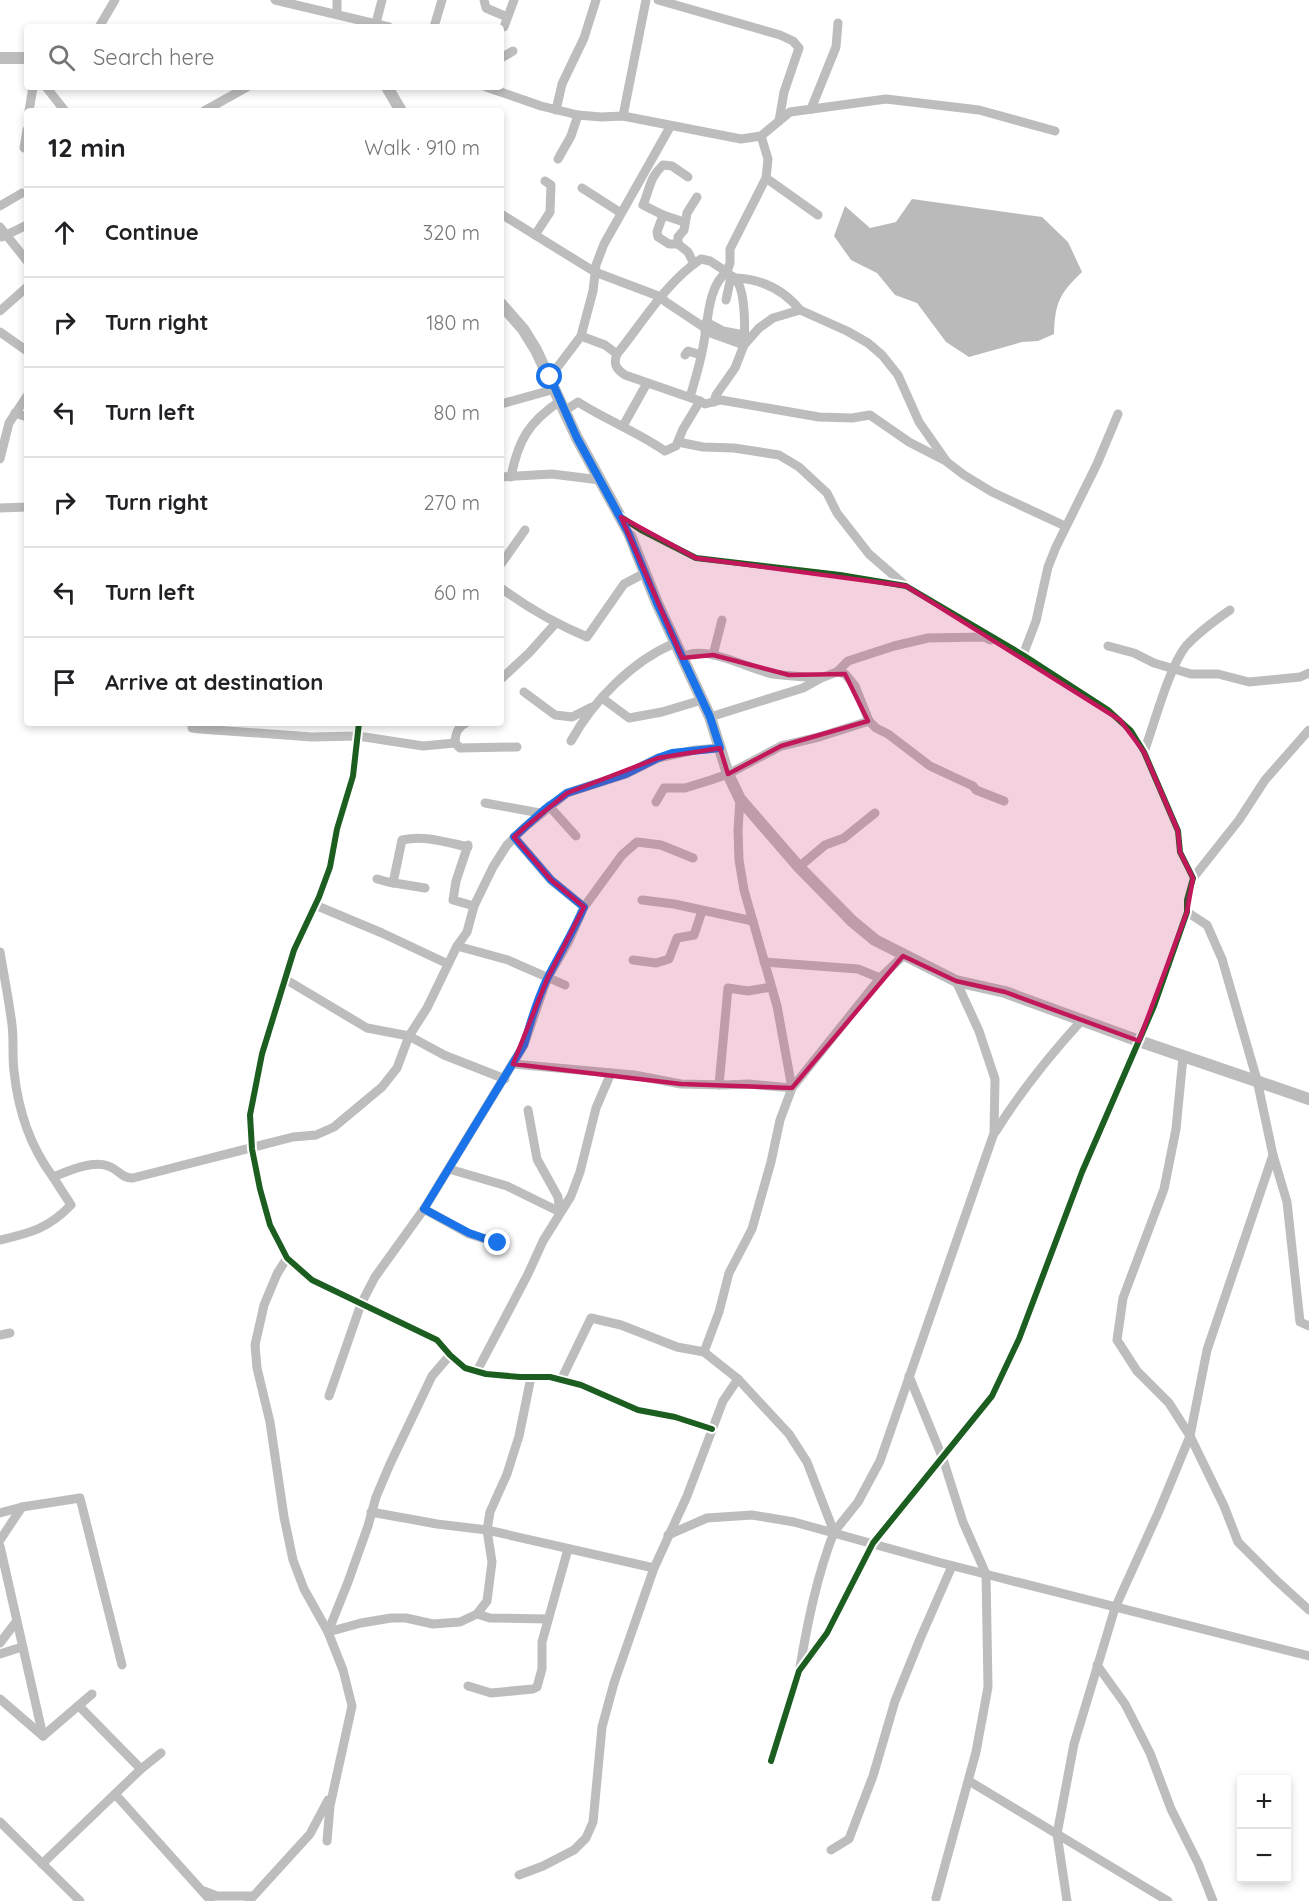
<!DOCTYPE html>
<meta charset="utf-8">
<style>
body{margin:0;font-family:Quicksand,sans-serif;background:#f6f6f6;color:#202124}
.controls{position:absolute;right:18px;bottom:18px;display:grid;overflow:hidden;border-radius:6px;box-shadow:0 3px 9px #0003}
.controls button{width:54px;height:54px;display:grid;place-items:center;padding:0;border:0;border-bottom:2px solid #e0e0e0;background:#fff;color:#202124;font:30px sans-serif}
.stop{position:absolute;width:18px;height:18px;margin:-14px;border:4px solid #1a73e8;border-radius:50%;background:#fff}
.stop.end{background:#1a73e8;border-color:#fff;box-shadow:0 2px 6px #0008}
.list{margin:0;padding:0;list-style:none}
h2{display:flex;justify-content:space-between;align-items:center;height:78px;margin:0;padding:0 24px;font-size:26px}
h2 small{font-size:20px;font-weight:400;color:#757577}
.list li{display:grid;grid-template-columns:39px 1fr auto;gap:18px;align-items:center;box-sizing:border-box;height:90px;padding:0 24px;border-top:2px solid #e0e0e0}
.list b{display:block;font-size:22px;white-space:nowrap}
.list em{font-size:20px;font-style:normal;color:#757577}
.icon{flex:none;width:33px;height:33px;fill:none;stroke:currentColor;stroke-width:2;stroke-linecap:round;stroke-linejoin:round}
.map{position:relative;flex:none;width:1309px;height:1901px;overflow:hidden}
.search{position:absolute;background:#fff;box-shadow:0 3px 9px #0003;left:24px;top:24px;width:480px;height:66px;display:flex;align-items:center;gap:15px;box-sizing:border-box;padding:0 21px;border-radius:6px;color:#757577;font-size:22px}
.panel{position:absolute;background:#fff;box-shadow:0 3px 9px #0003;left:24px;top:108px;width:480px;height:618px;border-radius:6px}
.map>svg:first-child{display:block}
.water{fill:#bababa}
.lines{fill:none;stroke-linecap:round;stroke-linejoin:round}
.minor{stroke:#bdbdbd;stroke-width:9}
.major{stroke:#bdbdbd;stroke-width:12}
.cycleway-casing{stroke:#fff;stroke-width:10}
.cycleway{stroke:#1b5e20;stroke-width:6}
.route{stroke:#1a73e8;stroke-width:8}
.marked{fill:#c2185b;fill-opacity:0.2;stroke:#c2185b;stroke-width:4.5;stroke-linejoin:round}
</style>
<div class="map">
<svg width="1309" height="1901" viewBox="0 0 1309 1901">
<rect width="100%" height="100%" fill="#fff"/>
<path class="water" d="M912,199l130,18 26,25 14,30c-23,22 -27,31 -28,62l-16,7 -16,1 -53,15 -23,-15 -29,-39 -22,-8 -18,-22 -26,-13 -17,-24 11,-30 25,22 26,-6z"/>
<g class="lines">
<g class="minor">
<path d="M275,0l114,27"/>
<path d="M484,0l2,8 21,9"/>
<path d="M658,0l122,35 13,6 6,7 -15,44 -5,29"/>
<path d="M337,13v-13"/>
<path d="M376,23l6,-23"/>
<path d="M99,27l16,-27"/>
<path d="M434,27l8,-27"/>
<path d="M504,27l10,-27"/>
<path d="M501,58l12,-7"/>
<path d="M46,87l19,24"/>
<path d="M486,87l55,19 37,9 23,2 22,-1 118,23 20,-3 29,-24 96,-13 93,11 76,21"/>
<path d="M811,109l25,-62 2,-24"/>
<path d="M556,110l6,-26 22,-46 12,-38"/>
<path d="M29,111l4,-24"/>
<path d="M204,111l43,-24"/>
<path d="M623,116l23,-116"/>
<path d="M24,148l3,-18"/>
<path d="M558,159l13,-23 7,-21"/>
<path d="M766,178l52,37"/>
<path d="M582,188l39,25"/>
<path d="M0,206l22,-13"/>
<path d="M501,214l94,58 66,25 5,5 39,26"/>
<path d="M663,215l-6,17 1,5 11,7h9"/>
<path d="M684,222l-21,-7 -20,-10c7,-16 6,-27 20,-40l9,1 16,11"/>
<path d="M0,227l27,34"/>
<path d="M535,235l15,-23 1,-27 -6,-4"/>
<path d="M2,237l25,-12"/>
<path d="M694,264l-6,-12 -10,-8v-7l6,-7 3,-17 10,-16"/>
<path d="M735,278c27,1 48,11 65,32"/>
<path d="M726,300l5,-23"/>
<path d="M0,311l27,-24"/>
<path d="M706,322l17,9 21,4"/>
<path d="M705,331l39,14c1,-15 2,-55 -9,-67 -3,-2 -6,-3 -8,-6l3,-9v-14l36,-71 2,-19 -7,-23"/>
<path d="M0,332l27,19"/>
<path d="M581,336l24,9 12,9c26,-32 49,-72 84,-95l9,2 17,11c-20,14 -19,53 -24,75 -3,17 -8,33 -13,50"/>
<path d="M617,354c-4,10 -1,15 8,21l75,26 5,3 16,-4 98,17 33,1 18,-3 39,27 35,18"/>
<path d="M685,355l3,-4 13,4"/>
<path d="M550,377l31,-41 12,-45 3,-26 8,-21 66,-117"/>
<path d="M714,402l2,-7 19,-27 9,-23 15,-17 14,-10 27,-8 47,21 21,12 14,12 16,20 21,47 28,40 17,13 28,17 73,34"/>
<path d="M501,404l54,-15"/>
<path d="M564,411l14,-9c28,18 60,30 87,49l11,-5 7,-17 17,-28"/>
<path d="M15,413l12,4"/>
<path d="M623,426l24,-43"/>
<path d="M678,442l25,5 31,1 45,7 20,12 28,26 10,20 32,41 37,32"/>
<path d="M0,459l9,-36 18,-27"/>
<path d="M501,477l51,-3 48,6"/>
<path d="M511,477c7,-37 18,-55 49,-76"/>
<path d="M0,508l27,-1"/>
<path d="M621,517l20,13 55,28 144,17 66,11 117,69 85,55 23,21 13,21 34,79 2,21 13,26 -6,22v12l-33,94 -72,166 -63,167 -27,57 -119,147 -46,90 -28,38 -28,90"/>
<path d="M501,564l24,-34"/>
<path d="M501,588c27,20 55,36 86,49l37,-53 21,-11"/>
<path d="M1108,646l26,7 20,10 37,11h27l31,8 51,-5 9,-4"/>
<path d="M713,655l9,-35"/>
<path d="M1023,655l13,-34 12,-54 8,-20 41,-83 21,-50"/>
<path d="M682,658c20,-16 68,12 91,16 16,2 32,3 48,4"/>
<path d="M837,672l8,2 10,12 14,35 7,7 12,6 42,32 43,20 3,4 28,11"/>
<path d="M501,679l28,-26 26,-29"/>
<path d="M524,692l31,23 17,2 20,-10"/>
<path d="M602,698l27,20 33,-6 40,-12"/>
<path d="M710,717l93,-29 18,-10 16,-6 11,-11 46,-15 34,-8 56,-1 7,3"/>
<path d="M193,723l-1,5 8,1 112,8 46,-1 65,10 32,-3 5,5 57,-1"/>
<path d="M359,723l-6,53 -16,53 -7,38 -11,30 -25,53 -32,104 -12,61 2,34 8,40 10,36 17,33 25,22 125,60 13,15 15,13 21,6 34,3h30l31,8 57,25 37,7 37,12"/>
<path d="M571,741c22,-40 61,-80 104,-98"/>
<path d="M455,743c0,-8 3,-17 11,-20"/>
<path d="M1144,752c10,-27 25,-85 42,-106 13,-14 28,-25 44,-36"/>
<path d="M656,802l8,-14h21l26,-8 17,-6 53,-28 38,-9 50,-16"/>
<path d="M485,803l55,10"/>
<path d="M549,806l27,30"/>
<path d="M514,837l37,43 33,27"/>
<path d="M468,845l-12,36 -3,19 21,6"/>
<path d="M799,867l26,-22 19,-7 31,-25"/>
<path d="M1193,878l46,-58 26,-40 44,-50"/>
<path d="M377,879l11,3 37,6"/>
<path d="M393,883l9,-43c23,-5 43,2 66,7"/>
<path d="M642,900l32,4 79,17"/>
<path d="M315,905l67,28 66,31"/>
<path d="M1187,912l20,13 15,34 35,121 16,75 14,47 13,120 9,4"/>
<path d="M457,946l51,14 57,25"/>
<path d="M0,952c4,24 9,48 12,73 2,15 0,31 2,46 4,39 15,74 39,106"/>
<path d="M633,960l23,3 13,-4 8,-21 17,-3 8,-24"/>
<path d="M764,962l94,7 22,9"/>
<path d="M285,979l82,49 42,8 35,19 61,24"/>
<path d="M1183,1057l-7,72 -12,60 -41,109 -6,42 20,31 32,32 21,33 34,70 14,36 38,38 33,30"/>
<path d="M513,1064l121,11 47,9 43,1 25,-1 43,4 -15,-82 -33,-116 -5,-30 -1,-30 2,-31"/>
<path d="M719,1085l9,-97 20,3 23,-4"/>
<path d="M528,1110l9,49 21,38 2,15"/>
<path d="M996,1131c25,-40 54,-76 86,-111"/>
<path d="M449,1169l58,17 53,26"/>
<path d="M424,1209l45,25 29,9"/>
<path d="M0,1240c31,-7 49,-12 71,-35l-18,-28c15,-6 39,-17 55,-11 10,3 14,13 25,12l160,-41 23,-2 18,-8 48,-40 15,-19 12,-32 18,-28 30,-62 10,-14 7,-26 19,-39 14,-22 18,-18 42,-34 59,-19 32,-16 37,-8 25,-2"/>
<path d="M287,1258l-10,16 -13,31 -9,40 2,23 13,54 14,95 9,43 11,29 24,43 15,38 9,36 -22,100 -3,35"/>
<path d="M0,1335l10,-2"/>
<path d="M704,1352l15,-40 10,-39 23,-44 19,-67 9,-42 12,-32 88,-110 23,-22"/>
<path d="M477,1371l51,-97 15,-33 28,-45 9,-24 16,-64 15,-35"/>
<path d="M909,1376l34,83 20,63 23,52 2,113 -12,65 -40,146"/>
<path d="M561,1380l30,-62 30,7 56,22 27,5 34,27 51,55 18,28 27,70c-17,44 -26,88 -34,135"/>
<path d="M329,1396l32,-92 14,-27 49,-68 100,-164 23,-66 22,-38 15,-34 38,-52 15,-13 24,3 32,13"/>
<path d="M371,1512l66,12 50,6 167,38"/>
<path d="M0,1513l22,-6 58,-9 42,167"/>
<path d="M834,1532l24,-30 22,-41 114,-328 1,-54 -16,-48 -23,-50"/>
<path d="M668,1535l39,-17 45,-3 42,7 144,40 371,94"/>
<path d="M0,1540l22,-33"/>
<path d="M0,1546l43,190"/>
<path d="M477,1614l13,4 57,1"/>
<path d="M328,1632l33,-9 30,-5h15l27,6 27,-2 17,-8 10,-13 5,-39 -5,-32 3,-18 17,-38 12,-38 12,-59"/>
<path d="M328,1632l20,-50 20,-56 8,-29 14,-33 42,-88 18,-21"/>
<path d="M0,1643l16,-21"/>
<path d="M0,1654l22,-7"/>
<path d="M1097,1665l28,39 25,49 21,56 27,54 15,38"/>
<path d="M468,1686l23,7 42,-4 4,-2 5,-18v-27l26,-93"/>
<path d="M0,1699l43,37"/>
<path d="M79,1706l62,63"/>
<path d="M43,1736l49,-42"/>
<path d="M969,1781l199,120"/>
<path d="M115,1794l96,107"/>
<path d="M0,1822l80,79"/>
<path d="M831,1850l18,-11 24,-63 22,-75 25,-62 32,-73"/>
<path d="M42,1864l99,-95 20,-16"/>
<path d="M519,1875l24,-9 31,-16 12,-12 7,-16 9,-95 12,-44 40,-115 33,-72 36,-95 15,-22"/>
<path d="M204,1891l13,5h36"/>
<path d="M249,1901l61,-67 18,-34"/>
<path d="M1067,1901l-10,-67 17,-90 41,-136 44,-97 31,-75 17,-86 66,-195"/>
</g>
<g class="major">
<path d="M0,58h27"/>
<path d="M387,87l14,24"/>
<path d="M501,304l22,25 13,21 41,88 52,95 28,70 53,114 18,57 12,25 59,68 53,54 23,19 81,41 49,11 134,49 170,58"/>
</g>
<defs>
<g id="cycleway">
<path d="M621,517l20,13 55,28 144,17 66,11 117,69 85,55 23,21 13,21 34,79 2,21 13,26 -6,22v12l-33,94 -72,166 -63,167 -27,57 -119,147 -46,90 -28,38 -28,90"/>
<path d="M359,723l-6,53 -16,53 -7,38 -11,30 -25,53 -32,104 -12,61 2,34 8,40 10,36 17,33 25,22 125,60 13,15 15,13 21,6 34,3h30l31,8 57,25 37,7 37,12"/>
</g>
</defs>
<use href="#cycleway" class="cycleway-casing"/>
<use href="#cycleway" class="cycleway"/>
</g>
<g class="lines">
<path class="route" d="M498,1243l-29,-10 -45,-24 100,-164c6,-22 13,-45 23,-66 12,-24 26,-47 37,-72l-33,-27 -37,-43 31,-28 22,-16 59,-19 32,-16 14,-5 48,-5 -10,-31 -53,-114 -29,-71 -51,-94 -27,-61"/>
</g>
<path class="marked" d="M621,517l75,41 210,28 214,134 24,32 34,79 2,21 13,26 -6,34 -48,129 -134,-49 -49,-11 -53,-25 -111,132 -111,-4 -168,-20 34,-85 37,-72 -33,-27 -37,-43 11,-10 42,-34 91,-35 62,-10 8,26 53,-28 87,-25 -23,-47 -56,1 -76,-20 -31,3z"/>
</svg>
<div class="controls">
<button>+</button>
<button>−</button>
</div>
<div class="stop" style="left:550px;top:377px"></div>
<div class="stop end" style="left:498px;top:1243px"></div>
<div class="search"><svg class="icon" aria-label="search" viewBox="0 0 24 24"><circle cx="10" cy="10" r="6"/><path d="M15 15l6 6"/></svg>Search here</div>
<section class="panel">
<h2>12 min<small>Walk · 910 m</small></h2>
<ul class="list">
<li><svg class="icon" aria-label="ahead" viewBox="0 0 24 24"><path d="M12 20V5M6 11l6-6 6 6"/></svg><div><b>Continue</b></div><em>320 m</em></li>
<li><svg class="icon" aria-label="right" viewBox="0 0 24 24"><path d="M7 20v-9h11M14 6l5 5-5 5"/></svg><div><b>Turn right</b></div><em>180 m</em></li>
<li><svg class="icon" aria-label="left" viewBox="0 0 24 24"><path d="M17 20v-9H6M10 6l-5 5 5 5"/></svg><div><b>Turn left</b></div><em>80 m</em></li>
<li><svg class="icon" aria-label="right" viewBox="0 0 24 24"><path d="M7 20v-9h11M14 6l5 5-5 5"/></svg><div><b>Turn right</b></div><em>270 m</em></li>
<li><svg class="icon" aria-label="left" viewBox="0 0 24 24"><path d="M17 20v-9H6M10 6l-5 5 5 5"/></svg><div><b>Turn left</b></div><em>60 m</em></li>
<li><svg class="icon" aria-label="arrive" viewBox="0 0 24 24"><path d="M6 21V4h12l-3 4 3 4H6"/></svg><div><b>Arrive at destination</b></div></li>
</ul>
</section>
</div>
